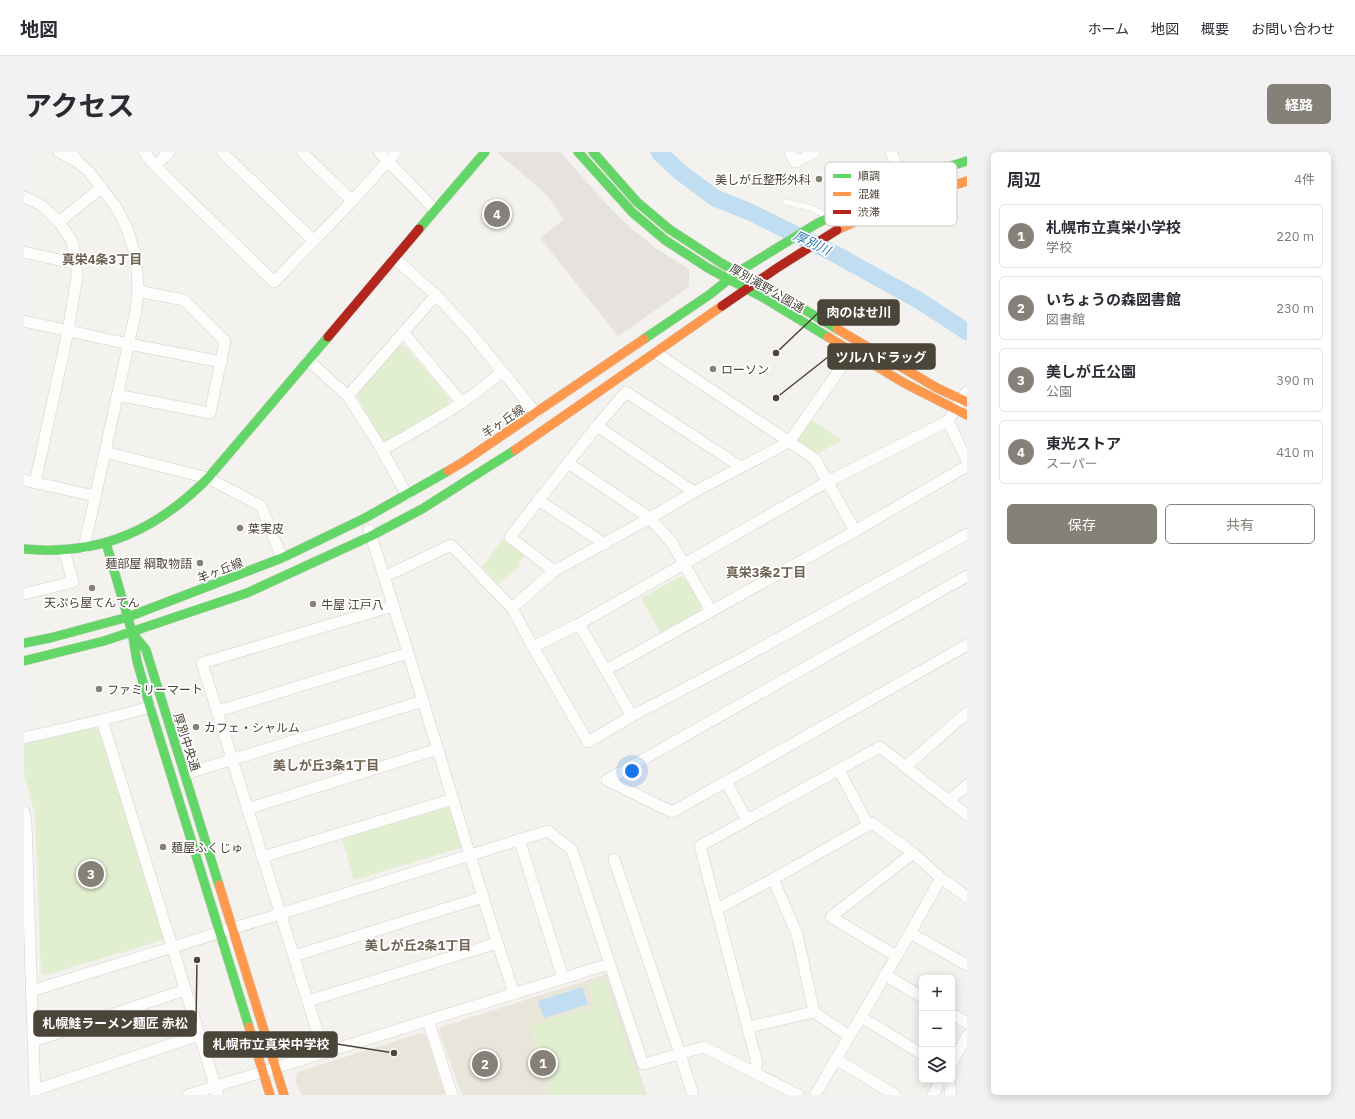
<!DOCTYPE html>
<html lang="ja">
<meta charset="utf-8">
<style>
body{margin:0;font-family:"IBM Plex Sans","Noto Sans JP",sans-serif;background:#f2f2f3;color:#2b2b33}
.controls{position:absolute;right:12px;bottom:12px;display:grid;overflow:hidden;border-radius:6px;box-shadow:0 2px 10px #0003}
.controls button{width:36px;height:36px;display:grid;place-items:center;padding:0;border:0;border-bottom:1px solid #e1e1e2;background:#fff;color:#2b2b33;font:20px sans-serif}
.you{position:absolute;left:608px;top:619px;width:14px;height:14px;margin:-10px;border:3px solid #fff;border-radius:50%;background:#1a73e8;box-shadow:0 0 0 6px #1a73e833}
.badge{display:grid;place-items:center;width:26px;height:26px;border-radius:50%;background:#868178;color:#fff;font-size:13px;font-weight:700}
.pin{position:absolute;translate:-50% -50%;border:2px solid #fff;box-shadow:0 1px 4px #0006}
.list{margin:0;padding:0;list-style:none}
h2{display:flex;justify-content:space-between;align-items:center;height:52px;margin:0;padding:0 16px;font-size:17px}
h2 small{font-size:13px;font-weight:400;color:#7c7c81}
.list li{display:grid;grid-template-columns:26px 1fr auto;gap:12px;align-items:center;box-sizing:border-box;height:64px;margin:0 8px 8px;padding:0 8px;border:1px solid #e1e1e2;border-radius:6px}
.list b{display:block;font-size:15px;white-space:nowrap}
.list p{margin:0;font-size:13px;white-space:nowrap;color:#7c7c81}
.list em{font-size:13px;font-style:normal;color:#7c7c81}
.actions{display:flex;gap:8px;padding:12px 16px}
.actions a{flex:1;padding:9px 0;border:1px solid #868178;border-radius:6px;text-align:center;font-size:14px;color:#868178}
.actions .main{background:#868178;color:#fff}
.icon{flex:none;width:22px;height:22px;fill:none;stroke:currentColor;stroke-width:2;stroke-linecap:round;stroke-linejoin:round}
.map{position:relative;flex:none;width:943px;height:943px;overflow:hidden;border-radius:6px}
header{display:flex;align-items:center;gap:24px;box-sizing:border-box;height:56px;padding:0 20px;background:#fff;border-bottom:1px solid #e1e1e2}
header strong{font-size:19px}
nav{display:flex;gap:22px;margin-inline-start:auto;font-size:14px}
.intro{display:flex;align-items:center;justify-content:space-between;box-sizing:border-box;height:96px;padding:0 24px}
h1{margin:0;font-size:28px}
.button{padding:10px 18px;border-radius:6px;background:#868178;color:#fff;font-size:14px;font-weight:700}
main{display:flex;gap:24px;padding:0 24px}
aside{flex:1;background:#fff;border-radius:6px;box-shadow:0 2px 10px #0003}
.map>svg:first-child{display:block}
.education{fill:#eae5da}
.green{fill:#e1eecf}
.parking{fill:#e6e3df}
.water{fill:#c0ddf1}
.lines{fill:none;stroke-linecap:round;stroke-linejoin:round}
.river{stroke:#c0ddf1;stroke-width:17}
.lane-casing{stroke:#d2d0cb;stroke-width:6}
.street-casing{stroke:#d2d0cb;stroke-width:12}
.fast-casing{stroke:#d3cfc5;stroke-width:10}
.slow-casing{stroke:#d3cfc5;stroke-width:10}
.jam-casing{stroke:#d3cfc5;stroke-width:10}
.lane{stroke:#fdfdfc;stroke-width:5.5}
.street{stroke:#fdfdfc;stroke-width:11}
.fast{stroke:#63d668;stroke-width:9}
.slow{stroke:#ff974d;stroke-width:9}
.jam{stroke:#b3261e;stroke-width:9}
.poi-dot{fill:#868178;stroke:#fff;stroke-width:1.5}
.labels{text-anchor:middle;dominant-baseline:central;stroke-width:3.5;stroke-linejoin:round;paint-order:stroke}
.poi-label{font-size:12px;fill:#4b4439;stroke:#fff;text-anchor:start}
.street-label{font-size:12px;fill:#4b4439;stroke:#fff}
.water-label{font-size:13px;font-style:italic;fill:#2e7ab2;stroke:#fff}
.neighbourhood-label{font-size:13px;font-weight:bold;fill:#6e6250;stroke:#fff}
.key{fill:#fff;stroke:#c9c7c4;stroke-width:1}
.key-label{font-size:11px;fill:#4b4439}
.leader{fill:none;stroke:#4b4439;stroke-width:1.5}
.callout-dot{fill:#4b4439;stroke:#fff;stroke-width:1.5}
.callout{fill:#4b4439;stroke:#4b4439;stroke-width:1.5}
.callout-label{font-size:13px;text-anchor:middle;font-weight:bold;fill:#fff}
</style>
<header>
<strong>地図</strong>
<nav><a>ホーム</a><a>地図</a><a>概要</a><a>お問い合わせ</a></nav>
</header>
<div class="intro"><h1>アクセス</h1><a class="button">経路</a></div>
<main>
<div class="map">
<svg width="943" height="943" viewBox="0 0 943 943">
<rect width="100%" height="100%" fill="#f4f2ee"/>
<g class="education">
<path d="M583,822l40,121h-185l-23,-64 2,-4z"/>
<path d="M397,881l5,2 19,60h-144l-6,-17 3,-6z"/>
</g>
<g class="green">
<path d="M376,193l6,2 44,52 -2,6 -63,37 -3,-2 -24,-42 1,-6z"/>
<path d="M786,267l32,21 -25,14 -19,-13 -1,-3z"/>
<path d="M479,387l22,17 -8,7 3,3 -22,18 -16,-17z"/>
<path d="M657,424l4,2 17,27 -2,8 -39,21 -20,-36z"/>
<path d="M68,576l8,2 64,204 -1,6 -117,35 -5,-2 -6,-159 -11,-40v-31z"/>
<path d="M424,655l5,2 9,36 -2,3 -106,32 -12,-41z"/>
<path d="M581,828l39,115h-94l-21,-70 65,-18 -7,-22z"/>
</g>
<path class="parking" d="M474,0h62l52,58 19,18 26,21 32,20v18l-71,49 -78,-98 24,-19 -19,-26 -47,-40z"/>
<path class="water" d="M558,835l6,17 -44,14 -6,-17z"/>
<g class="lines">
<path class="river" d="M635,0l21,20 35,26 35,14 87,43 83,46 47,31"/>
<defs>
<path id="lane" d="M762,50l25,6 14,7"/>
<g id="street">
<path d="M35,0l19,10"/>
<path d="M48,0l6,10 11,10 27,35 11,21 7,23 3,20 1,20 -2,19 -52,238"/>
<path d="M120,0l11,14 119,116 78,-81 44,-49"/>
<path d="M198,0l92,89"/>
<path d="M278,0l50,49"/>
<path d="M355,0l56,58"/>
<path d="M766,0l5,10 20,-10"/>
<path d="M867,0l20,47"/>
<path d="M131,14l14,-14"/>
<path d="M0,45l17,8 18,17 13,19 5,23v13l-9,54 -33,152"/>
<path d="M35,70l43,-35"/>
<path d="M0,100l53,12"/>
<path d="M370,106l42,37 35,38 65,80"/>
<path d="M0,169l105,23 93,18"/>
<path d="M379,180l59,71"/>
<path d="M632,201l159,106 40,72"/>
<path d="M284,208l40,36 34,54 25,45"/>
<path d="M93,243l93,18 15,-72 -41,-41 -46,-9"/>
<path d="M324,244l88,-101"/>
<path d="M924,269l19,40"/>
<path d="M573,274l97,66"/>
<path d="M358,298c41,-24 85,-46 120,-79"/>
<path d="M81,300l103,26 53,28 21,52"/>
<path d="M544,311l82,55 22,25 39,68"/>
<path d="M0,328l71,16"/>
<path d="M514,348l67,44"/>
<path d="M345,378c51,154 94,310 145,464"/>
<path d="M530,419l-44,-34 87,-111 29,-34 115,75"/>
<path d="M360,425l67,-32 61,63 21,39 46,-23 248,-142 121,-61 13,-22 6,-7"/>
<path d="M0,442l49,-12 -9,-32"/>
<path d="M488,456l42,-37 96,-53 44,-26 95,-50 63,-90"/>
<path d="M555,472l53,92"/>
<path d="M509,495l55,95 44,-26 109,-57 226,-125"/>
<path d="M582,518l249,-139 112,-65"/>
<path d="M194,559l190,-58"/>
<path d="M78,568l116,375"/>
<path d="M0,586l78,-18 48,-13"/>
<path d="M881,615l62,-54"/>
<path d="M815,618l29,55"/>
<path d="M161,622l238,-73"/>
<path d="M583,628l360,-204"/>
<path d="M583,628l65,32 295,-167"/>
<path d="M702,630l21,38"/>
<path d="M925,649l18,-16"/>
<path d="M223,657l191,-60"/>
<path d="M0,660l2,11 9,272"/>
<path d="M495,687l44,139"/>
<path d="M238,705l191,-58"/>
<path d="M590,707l66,195 24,-7 51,26 2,-10 -57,-217 180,-99 87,68"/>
<path d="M749,727l24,55 17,78 35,24"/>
<path d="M693,757l56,-30 99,-56 41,30 28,25 26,19"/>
<path d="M886,781l31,-55"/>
<path d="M270,804l189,-59"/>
<path d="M872,804l-65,-39 82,-64"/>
<path d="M861,823l37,22"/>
<path d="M7,839l517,-160 24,19 71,214 37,-10 13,41"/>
<path d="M284,849l189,-58"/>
<path d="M928,862l15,9"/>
<path d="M837,865l61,37"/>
<path d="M404,868l24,75"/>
<path d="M724,875l66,-15"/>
<path d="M10,889l151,-51"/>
<path d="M300,901l-122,-390 191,-57"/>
<path d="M812,907l59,36"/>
<path d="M928,910l15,-26"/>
<path d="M731,921l43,22"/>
<path d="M925,928l2,15"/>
<path d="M11,938l164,-55"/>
<path d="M164,943l421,-131"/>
<path d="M791,943l95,-162 57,32"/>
<path d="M909,943l8,-15"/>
</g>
<g id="fast">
<path d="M554,0l54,60 33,28 43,28 56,30 64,39"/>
<path d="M569,0l44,50 32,27 52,34 54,29 62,37"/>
<path d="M395,77l66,-77"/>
<path d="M620,187l65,-44 29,-23 78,-48 86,-43 65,-20"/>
<path d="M82,391l26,89 5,29 13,46 99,320"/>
<path d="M0,397c75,7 132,-18 184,-71l120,-141"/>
<path d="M110,483l12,15 73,235"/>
<path d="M0,491l26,-5 78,-21 154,-59 83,-40 83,-47"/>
<path d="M0,509l80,-20 143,-48 124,-57 51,-27 93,-59"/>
</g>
<g id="slow">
<path d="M813,78l48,-22 82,-27"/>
<path d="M813,177l100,59 30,14"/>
<path d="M804,185l76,46 63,32"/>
<path d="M491,298l207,-144"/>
<path d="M424,319l15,-9 181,-123"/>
<path d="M195,733l65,210"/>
<path d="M225,875l21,68"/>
</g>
<g id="jam">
<path d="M698,154l55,-38 60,-38"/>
<path d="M304,185l91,-108"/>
</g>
</defs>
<use href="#lane" class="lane-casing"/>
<use href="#street" class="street-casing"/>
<use href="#fast" class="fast-casing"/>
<use href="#slow" class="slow-casing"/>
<use href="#jam" class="jam-casing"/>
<use href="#lane" class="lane"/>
<use href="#street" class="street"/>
<use href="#fast" class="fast"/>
<use href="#slow" class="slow"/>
<use href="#jam" class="jam"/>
</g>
<g class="poi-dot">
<circle cx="795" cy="27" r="4"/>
<circle cx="689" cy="217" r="4"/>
<circle cx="216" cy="376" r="4"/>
<circle cx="176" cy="411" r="4"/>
<circle cx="68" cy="436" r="4"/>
<circle cx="289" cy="452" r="4"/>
<circle cx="75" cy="537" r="4"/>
<circle cx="172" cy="575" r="4"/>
<circle cx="139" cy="695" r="4"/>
</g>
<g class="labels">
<g class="poi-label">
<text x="787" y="27" text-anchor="end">美しが丘整形外科</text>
<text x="697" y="217">ローソン</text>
<text x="224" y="376">葉実皮</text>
<text x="168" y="411" text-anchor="end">麺部屋 綱取物語</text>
<text x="68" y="450" text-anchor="middle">天ぷら屋てんてん</text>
<text x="297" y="452">牛屋 江戸八</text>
<text x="83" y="537">ファミリーマート</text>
<text x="180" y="575">カフェ・シャルム</text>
<text x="147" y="695">麺屋ふくじゅ</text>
</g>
<g class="street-label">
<text transform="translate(743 136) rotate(30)">厚別滝野公園通</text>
<text transform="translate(479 269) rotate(-34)">羊ヶ丘線</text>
<text transform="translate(196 418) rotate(-21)">羊ヶ丘線</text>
<text transform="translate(163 590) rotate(72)">厚別中央通</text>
</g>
<g class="water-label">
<text transform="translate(788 91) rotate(25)">厚別川</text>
</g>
<g class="neighbourhood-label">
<text x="78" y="107">真栄4条3丁目</text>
<text x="742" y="420">真栄3条2丁目</text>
<text x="302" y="613">美しが丘3条1丁目</text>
<text x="394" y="793">美しが丘2条1丁目</text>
</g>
</g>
<rect x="801" y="10" width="132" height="64" rx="6" class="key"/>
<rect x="809" y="22" width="18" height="4" fill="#63d668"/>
<rect x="809" y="40" width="18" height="4" fill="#ff974d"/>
<rect x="809" y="58" width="18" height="4" fill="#b3261e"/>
<g class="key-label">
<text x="834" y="28">順調</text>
<text x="834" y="46">混雑</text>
<text x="834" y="64">渋滞</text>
</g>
<path class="leader" d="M752 201L794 161M752 246L804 205M173 808L172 871M370 901L313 892"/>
<g class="callout-dot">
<circle cx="752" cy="201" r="4"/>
<circle cx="752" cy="246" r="4"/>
<circle cx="173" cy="808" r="4"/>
<circle cx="370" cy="901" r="4"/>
</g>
<g class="callout">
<rect x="794" y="148" width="81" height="25" rx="4"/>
<rect x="804" y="192" width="107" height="25" rx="4"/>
<rect x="10" y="859" width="162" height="25" rx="4"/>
<rect x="180" y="880" width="133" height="25" rx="4"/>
</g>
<g class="callout-label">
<text x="835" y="165">肉のはせ川</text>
<text x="857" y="210">ツルハドラッグ</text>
<text x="91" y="876">札幌鮭ラーメン麺匠 赤松</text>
<text x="247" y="897">札幌市立真栄中学校</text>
</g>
</svg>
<div class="controls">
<button>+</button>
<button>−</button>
<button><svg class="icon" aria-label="layers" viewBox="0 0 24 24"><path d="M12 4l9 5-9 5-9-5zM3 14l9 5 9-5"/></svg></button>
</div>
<div class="you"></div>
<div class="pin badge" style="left:519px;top:911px">1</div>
<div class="pin badge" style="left:461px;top:912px">2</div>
<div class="pin badge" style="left:67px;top:722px">3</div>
<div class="pin badge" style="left:473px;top:62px">4</div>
</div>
<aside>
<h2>周辺<small>4件</small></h2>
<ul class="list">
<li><span class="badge">1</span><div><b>札幌市立真栄小学校</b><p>学校</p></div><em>220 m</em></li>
<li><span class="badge">2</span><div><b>いちょうの森図書館</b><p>図書館</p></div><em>230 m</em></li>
<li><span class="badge">3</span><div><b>美しが丘公園</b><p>公園</p></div><em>390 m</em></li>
<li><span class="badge">4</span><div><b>東光ストア</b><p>スーパー</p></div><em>410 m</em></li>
</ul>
<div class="actions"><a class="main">保存</a><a>共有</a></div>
</aside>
</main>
